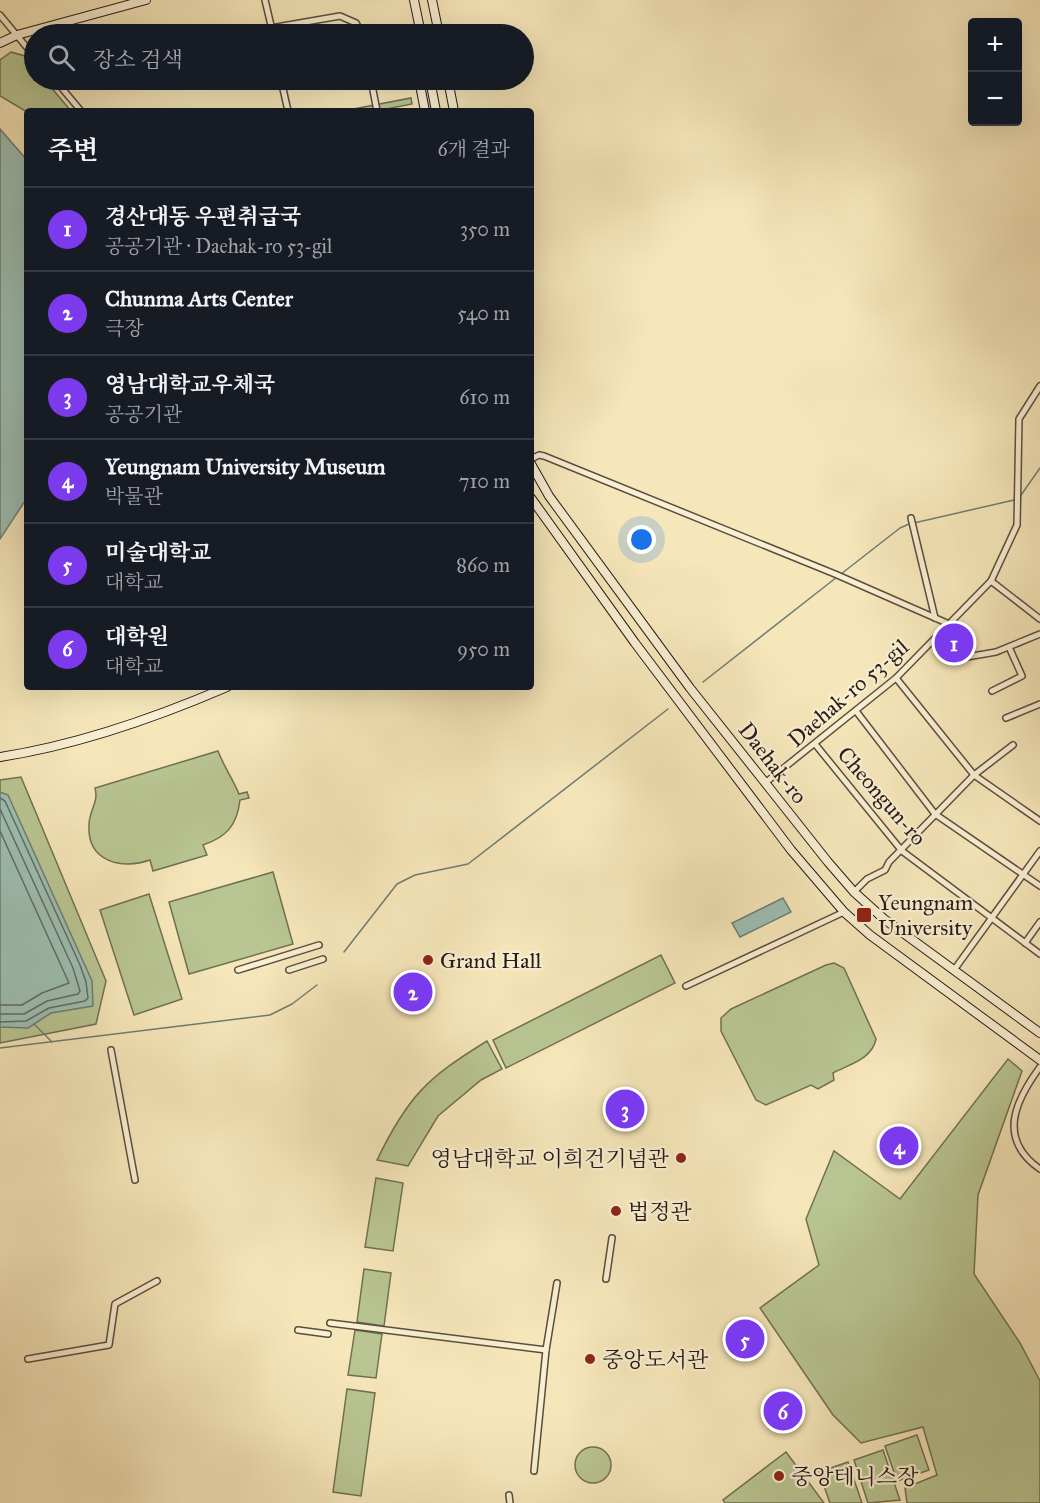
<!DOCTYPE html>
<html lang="ko">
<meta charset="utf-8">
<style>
body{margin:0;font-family:"IM FELL Great Primer","Noto Serif KR",serif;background:#20242c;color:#f1f3f6}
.controls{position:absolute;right:18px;top:18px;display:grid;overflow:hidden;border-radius:6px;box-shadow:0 6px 24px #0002}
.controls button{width:54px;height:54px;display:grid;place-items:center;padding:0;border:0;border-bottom:2px solid #363941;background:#171b24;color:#f1f3f6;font:30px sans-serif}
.you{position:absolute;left:642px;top:540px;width:21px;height:21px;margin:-15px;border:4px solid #fff;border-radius:50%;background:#1a73e8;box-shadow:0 0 0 9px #1a73e833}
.badge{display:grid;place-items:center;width:39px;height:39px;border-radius:50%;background:#7c3aed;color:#fff;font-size:20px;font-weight:700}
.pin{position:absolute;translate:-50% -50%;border:3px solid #fff;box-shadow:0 2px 6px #0006}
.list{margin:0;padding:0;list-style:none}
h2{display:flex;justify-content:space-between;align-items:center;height:78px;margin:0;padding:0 24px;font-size:26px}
h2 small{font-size:20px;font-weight:400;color:#9ea1a6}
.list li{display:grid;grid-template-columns:39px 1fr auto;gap:18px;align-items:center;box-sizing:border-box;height:84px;padding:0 24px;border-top:2px solid #363941}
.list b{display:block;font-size:22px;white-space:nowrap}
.list p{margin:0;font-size:20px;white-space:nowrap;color:#9ea1a6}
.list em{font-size:20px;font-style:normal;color:#9ea1a6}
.icon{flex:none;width:33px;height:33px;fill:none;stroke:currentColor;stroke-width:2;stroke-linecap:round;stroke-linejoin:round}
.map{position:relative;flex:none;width:1040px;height:1503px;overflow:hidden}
.search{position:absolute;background:#171b24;box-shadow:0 6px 24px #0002;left:24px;top:24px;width:510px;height:66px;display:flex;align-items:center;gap:15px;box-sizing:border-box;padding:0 21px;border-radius:33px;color:#9ea1a6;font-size:22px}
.panel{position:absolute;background:#171b24;box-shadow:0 6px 24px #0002;left:24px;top:108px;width:510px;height:582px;border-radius:6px}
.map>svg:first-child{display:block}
.green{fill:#b9c692;stroke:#707054;stroke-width:1.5}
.water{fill:#9dbfb3;stroke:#6e7d74;stroke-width:1.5}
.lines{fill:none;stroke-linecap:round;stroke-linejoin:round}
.shore{stroke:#626c64;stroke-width:1.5}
.stream{stroke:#6e7d74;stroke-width:1.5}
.street-casing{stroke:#5c4d3e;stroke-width:8}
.secondary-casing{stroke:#281a15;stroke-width:10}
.street{stroke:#f9efd2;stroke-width:5}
.secondary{stroke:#f9efd2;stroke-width:8}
.poi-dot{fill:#8f2418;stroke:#f9efd2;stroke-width:2}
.labels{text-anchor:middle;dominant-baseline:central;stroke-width:4.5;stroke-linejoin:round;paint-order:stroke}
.street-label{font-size:22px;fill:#281a15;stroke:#f9efd2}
.poi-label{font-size:22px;fill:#281a15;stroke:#f9efd2;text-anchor:start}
</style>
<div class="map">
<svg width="1040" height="1503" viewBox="0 0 1040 1503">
<rect width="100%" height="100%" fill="#f6e7ba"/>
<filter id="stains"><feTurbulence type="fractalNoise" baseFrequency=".00333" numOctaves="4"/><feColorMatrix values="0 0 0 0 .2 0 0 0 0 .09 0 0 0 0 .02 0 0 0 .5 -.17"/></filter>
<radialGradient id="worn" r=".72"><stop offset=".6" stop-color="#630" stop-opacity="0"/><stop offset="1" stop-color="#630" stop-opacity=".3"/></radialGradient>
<g class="green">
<path d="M11,52l14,4 9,11v13h11l26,31 -44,1 -27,-16v-36z"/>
<path d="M411,98l1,6 -36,7h-33z"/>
<path d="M218,751c6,16 15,28 21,43l8,-2 2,6 -9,2c-3,25 -13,37 -37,45l4,10 -54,16 -3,-11c-28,10 -63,2 -61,-35 0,-15 10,-22 6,-37z"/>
<path d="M21,777l85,204 -10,43 -96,19v-263z"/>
<path d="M273,872l20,72 -104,30 -20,-72z"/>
<path d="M149,894l33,105 -48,16 -34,-105z"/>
<path d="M661,955l14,28 -169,85 -13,-28z"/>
<path d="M834,963l10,5 32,71c-4,20 -26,25 -43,34l1,7 -16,9 -7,-4 -45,20 -10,-5 -35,-69v-13l10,-9 95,-44z"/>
<path d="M487,1041l15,28 -21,11 -43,36 -30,50 -31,-6c31,-64 50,-82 110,-119z"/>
<path d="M1008,1059l14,12 -44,124 -4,79 46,69 20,38v122h-133l-2,-15 32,-13 -14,-48 -62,16 -28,-28 -73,-107 59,-43 -13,-46 28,-68 66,48z"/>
<path d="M376,1178l27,5 -10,68 -28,-4z"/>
<path d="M364,1269l27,4 -7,53 -27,-4z"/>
<path d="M355,1330l27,4 -6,44 -28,-3z"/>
<path d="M347,1389l28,4 -14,103 -28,-4z"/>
<path d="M917,1435l12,35 -32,11 -12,-35z"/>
<circle cx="593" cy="1465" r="18"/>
<path d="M883,1450l17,50 -32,3 -14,-43z"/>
<path d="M786,1452l38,51h-99l-2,-3z"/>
<path d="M848,1462l14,41h-32l-11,-31z"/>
</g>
<g class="water">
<path d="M0,129l27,31v338l-27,41z"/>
<path d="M0,792l8,3 84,186 1,25 -42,7 -23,15 -28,-1z"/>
<path d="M783,898l8,14 -51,25 -8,-14z"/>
</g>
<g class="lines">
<g class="shore">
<path d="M0,798l5,3 75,164 6,17 2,16 -3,3 -36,7 -23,13 -26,1"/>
<path d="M0,809l73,159 7,23 -2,3 -31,7 -23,13h-24"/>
<path d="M0,831l69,152 -27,10 -20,12h-22"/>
</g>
<g class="stream">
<path d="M1019,498l21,-30"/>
<path d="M914,523l100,-23"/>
<path d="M841,574l59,-46 9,-4"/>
<path d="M703,682l134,-105"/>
<path d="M344,952l53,-68 18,-9 53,-11 200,-155"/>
<path d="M34,1024l18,18"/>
<path d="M0,1048l270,-33 22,-11 25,-19"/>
</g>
<defs>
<g id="street">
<path d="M265,0l8,34"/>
<path d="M0,15l34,41"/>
<path d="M271,28l69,-12 16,7 6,11"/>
<path d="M55,80l26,31"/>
<path d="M281,80l7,31"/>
<path d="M371,80l6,31"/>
<path d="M531,459l8,-4 5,1 291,118 114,50"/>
<path d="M911,518l24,100"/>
<path d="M991,581l49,38"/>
<path d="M967,657l29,-5 44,-18"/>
<path d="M896,678l78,97 66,46"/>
<path d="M992,691l30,-15 -13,-29"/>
<path d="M856,711l79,103 105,72"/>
<path d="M1006,718l34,-14"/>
<path d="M815,744l87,107 138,103"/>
<path d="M765,783l131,-105 95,-97 26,-56 2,-106 21,-33"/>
<path d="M854,892l13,-13 18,-9 4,-8 85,-87 39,-30"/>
<path d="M1025,943l15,-21"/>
<path d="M238,970l81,-25"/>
<path d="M289,970l34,-11"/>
<path d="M954,970l86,-119"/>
<path d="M686,986l158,-74"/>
<path d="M111,1050l24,130"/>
<path d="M1040,1067c-25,34 -43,72 0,102"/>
<path d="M606,1279l6,-41"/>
<path d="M330,1323l216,27"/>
<path d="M298,1330l30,4"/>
<path d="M28,1359l81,-14 6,-41 42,-23"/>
<path d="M534,1471l12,-121 11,-67"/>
<path d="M509,1495l1,8"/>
</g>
<g id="secondary">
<path d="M414,0l7,34"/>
<path d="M432,0l7,34"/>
<path d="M0,43l17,-8 129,-35"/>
<path d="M419,80l6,31"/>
<path d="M430,80l6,31"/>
<path d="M448,80l6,31"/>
<path d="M531,464l18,32 141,192 138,174 26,30 30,27 156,114"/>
<path d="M531,498l104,145 156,207 53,62 26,23 170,125"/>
<path d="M0,757c78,-12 155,-39 227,-70"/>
</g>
</defs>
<use href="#street" class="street-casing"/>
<use href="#secondary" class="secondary-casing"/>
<use href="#street" class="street"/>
<use href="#secondary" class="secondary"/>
</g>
<g class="poi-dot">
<rect x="856" y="907" width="16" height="16" rx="3"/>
<circle cx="428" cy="960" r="6"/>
<circle cx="681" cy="1158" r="6"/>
<circle cx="616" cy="1211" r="6"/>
<circle cx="590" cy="1359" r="6"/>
<circle cx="779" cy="1476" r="6"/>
</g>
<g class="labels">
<g class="street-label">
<text transform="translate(848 693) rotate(-41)">Daehak-ro 53-gil</text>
<text transform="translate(773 763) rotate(52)">Daehak-ro</text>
<text transform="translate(882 796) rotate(49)">Cheongun-ro</text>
</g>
<g class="poi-label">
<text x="878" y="902">Yeungnam<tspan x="878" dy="25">University</tspan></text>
<text x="440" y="960">Grand Hall</text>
<text x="669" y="1158" text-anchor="end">영남대학교 이희건기념관</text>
<text x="628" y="1211">법정관</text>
<text x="602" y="1359">중앙도서관</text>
<text x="791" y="1476">중앙테니스장</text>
</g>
</g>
<rect width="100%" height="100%" filter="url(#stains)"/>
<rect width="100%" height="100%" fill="url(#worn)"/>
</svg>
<div class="controls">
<button>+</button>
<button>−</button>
</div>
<div class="you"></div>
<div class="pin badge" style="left:954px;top:643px">1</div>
<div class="pin badge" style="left:413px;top:992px">2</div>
<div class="pin badge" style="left:625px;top:1109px">3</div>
<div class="pin badge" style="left:899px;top:1146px">4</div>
<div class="pin badge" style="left:745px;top:1339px">5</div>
<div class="pin badge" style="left:783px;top:1411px">6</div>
<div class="search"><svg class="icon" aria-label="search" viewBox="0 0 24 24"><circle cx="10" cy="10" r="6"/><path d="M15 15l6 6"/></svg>장소 검색</div>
<section class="panel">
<h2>주변<small>6개 결과</small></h2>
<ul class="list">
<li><span class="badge">1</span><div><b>경산대동 우편취급국</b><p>공공기관 · Daehak-ro 53-gil</p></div><em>350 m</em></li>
<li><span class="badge">2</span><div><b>Chunma Arts Center</b><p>극장</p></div><em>540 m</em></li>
<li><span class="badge">3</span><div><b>영남대학교우체국</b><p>공공기관</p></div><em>610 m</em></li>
<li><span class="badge">4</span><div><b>Yeungnam University Museum</b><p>박물관</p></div><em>710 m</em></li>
<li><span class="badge">5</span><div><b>미술대학교</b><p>대학교</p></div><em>860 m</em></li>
<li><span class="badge">6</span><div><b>대학원</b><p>대학교</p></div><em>950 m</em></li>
</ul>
</section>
</div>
